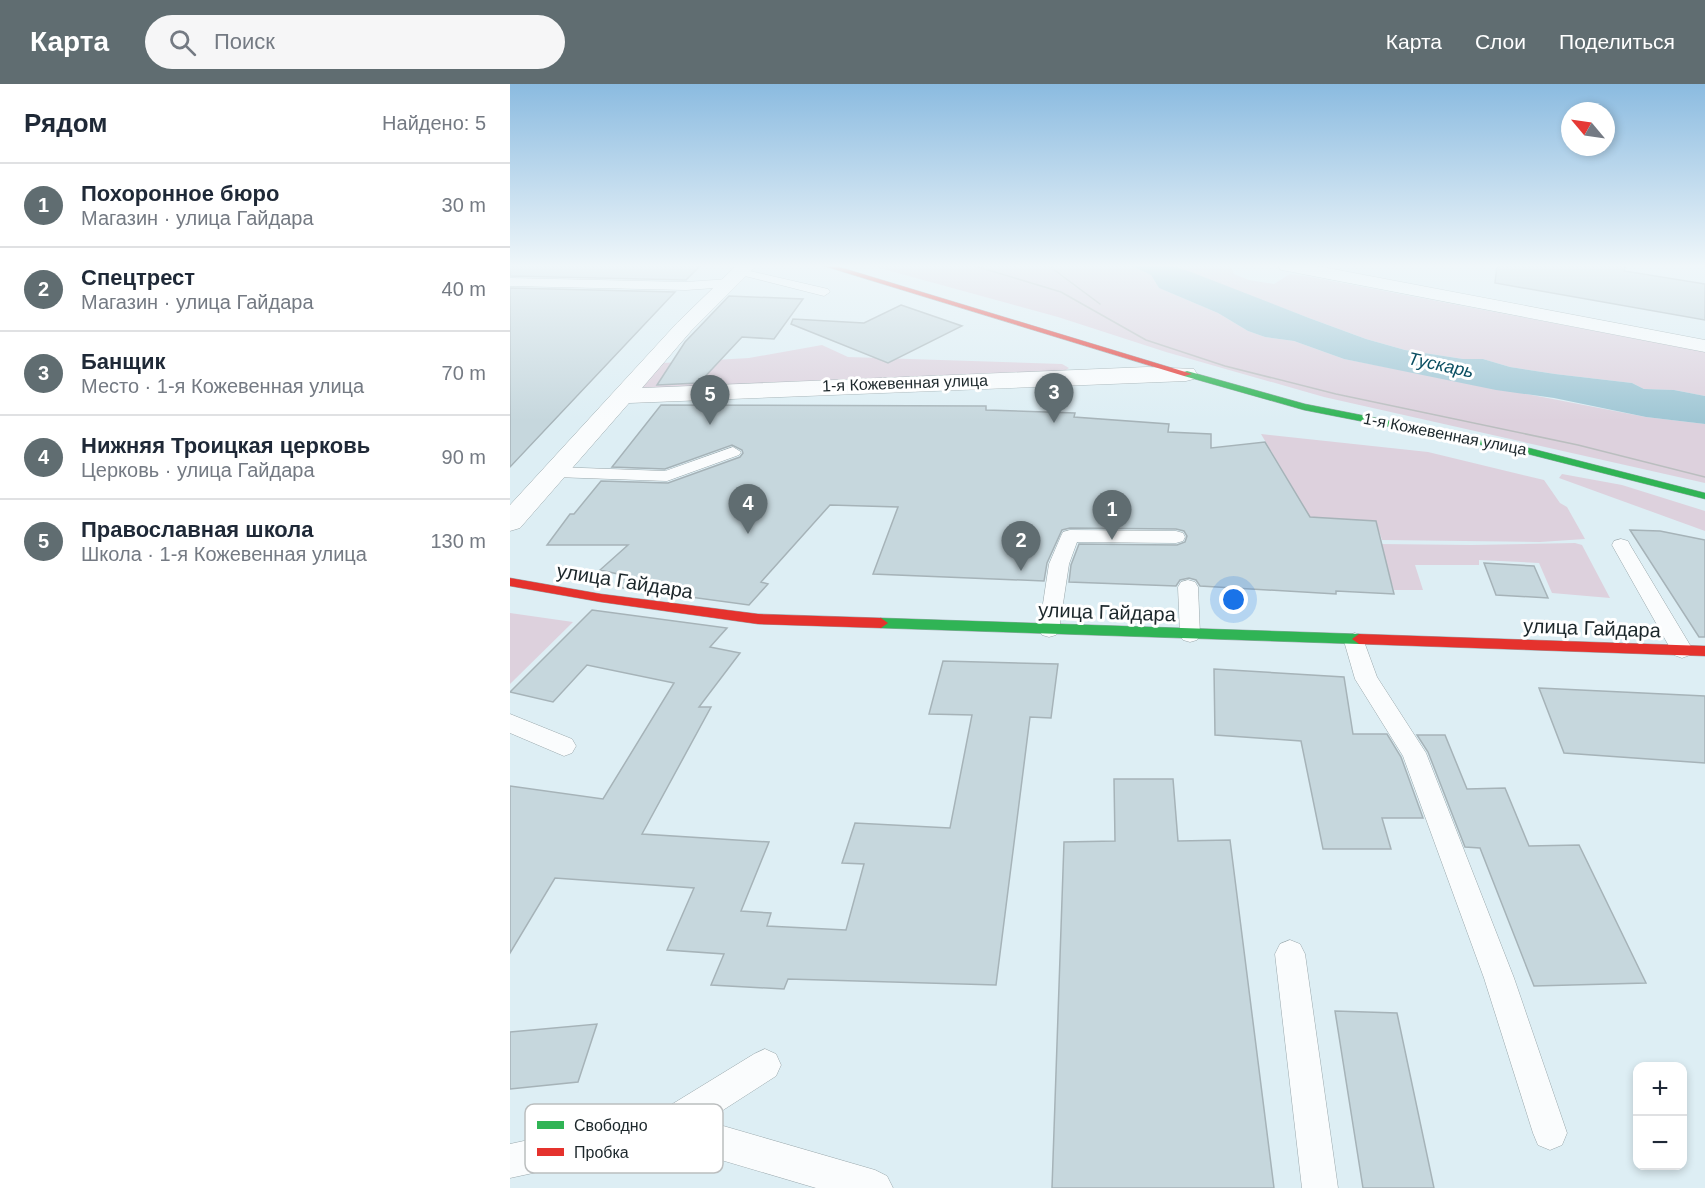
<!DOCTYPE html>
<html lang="ru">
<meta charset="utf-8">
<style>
body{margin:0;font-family:Arial,sans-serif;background:#f6f6f7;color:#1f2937}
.controls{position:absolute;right:18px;bottom:18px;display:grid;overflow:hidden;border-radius:12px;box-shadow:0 3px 9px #0003}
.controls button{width:54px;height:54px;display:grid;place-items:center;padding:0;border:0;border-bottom:2px solid #e0e1e3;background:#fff;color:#1f2937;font:30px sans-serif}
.compass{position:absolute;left:1051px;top:18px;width:54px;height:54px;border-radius:50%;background:#fff;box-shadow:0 3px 9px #0003;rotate:299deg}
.you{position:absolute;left:724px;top:516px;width:21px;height:21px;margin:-15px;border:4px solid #fff;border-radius:50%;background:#1a73e8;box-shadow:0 0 0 9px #1a73e833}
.badge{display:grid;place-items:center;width:39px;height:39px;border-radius:50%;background:#606d71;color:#fff;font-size:20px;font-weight:700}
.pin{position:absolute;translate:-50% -50px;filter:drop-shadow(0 2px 3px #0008)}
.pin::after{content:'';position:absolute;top:32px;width:21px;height:18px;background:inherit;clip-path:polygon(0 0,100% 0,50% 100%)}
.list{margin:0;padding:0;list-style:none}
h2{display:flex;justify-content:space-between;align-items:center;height:78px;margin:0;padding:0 24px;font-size:26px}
h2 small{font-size:20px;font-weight:400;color:#747a83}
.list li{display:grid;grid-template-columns:39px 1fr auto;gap:18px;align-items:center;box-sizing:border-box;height:84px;padding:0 24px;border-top:2px solid #e0e1e3}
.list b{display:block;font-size:22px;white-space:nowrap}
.list p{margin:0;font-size:20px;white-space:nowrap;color:#747a83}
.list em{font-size:20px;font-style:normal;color:#747a83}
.icon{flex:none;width:33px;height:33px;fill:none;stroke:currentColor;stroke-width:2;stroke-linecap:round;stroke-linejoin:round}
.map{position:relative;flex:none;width:1195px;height:1104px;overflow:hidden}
header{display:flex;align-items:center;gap:36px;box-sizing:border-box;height:84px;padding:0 30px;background:#606d71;color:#fff}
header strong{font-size:28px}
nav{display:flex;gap:33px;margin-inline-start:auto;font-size:21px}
.search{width:420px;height:54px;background:#f6f6f7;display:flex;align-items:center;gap:15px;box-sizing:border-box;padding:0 21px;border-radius:33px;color:#747a83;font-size:22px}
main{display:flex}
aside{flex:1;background:#fff}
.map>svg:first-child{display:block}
.green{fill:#ddd1dd}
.water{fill:#9fc6d4}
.building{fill:#c6d7dd;stroke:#a6b3b8;stroke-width:1.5}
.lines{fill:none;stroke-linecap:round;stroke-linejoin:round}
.lane-casing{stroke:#9aa8ac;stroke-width:1}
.street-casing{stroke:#9aa8ac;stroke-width:1}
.fast-casing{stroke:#9aa8ac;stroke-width:1}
.jam-casing{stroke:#9aa8ac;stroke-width:1}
.lane{fill:#fafcfd;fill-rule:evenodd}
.street{fill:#fafcfd;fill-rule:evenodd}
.fast{fill:#30b455;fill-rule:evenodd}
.jam{fill:#e5322d;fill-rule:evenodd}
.tram{stroke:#babebf;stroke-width:1.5}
.labels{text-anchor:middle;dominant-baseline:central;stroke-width:6;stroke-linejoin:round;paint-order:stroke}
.far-street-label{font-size:16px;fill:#1c272b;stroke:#fff}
.far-water-label{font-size:18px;font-style:italic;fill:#0b4f62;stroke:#fff}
.street-label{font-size:20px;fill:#1c272b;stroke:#fff}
.key{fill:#fff;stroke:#bbbebf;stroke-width:1.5}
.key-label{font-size:16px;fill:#1c272b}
</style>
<header>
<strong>Карта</strong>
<div class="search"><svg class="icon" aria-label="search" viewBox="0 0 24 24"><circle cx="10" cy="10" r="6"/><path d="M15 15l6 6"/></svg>Поиск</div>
<nav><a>Карта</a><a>Слои</a><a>Поделиться</a></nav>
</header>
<main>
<aside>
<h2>Рядом<small>Найдено: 5</small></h2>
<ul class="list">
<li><span class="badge">1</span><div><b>Похоронное бюро</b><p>Магазин · улица Гайдара</p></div><em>30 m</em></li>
<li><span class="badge">2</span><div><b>Спецтрест</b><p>Магазин · улица Гайдара</p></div><em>40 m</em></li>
<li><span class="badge">3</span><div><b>Банщик</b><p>Место · 1-я Кожевенная улица</p></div><em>70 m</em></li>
<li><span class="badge">4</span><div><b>Нижняя Троицкая церковь</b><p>Церковь · улица Гайдара</p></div><em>90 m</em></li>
<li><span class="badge">5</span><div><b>Православная школа</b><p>Школа · 1-я Кожевенная улица</p></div><em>130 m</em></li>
</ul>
</aside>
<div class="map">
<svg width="1195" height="1104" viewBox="0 0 1195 1104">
<rect width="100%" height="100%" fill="#ddeef4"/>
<g class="green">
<path d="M362,182h260l19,9 8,13 59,25 30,18 17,6 29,4 50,18 302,58 59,7v59l-381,-86 -158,-45 -108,-35z"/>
<path d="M662,182h58l4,8 15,6 25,4 16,-10 21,3 394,75v44l-31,-6 -30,-1 -12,-6 -77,-9 -45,-7 -27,-8h-20l-58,-9 -39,-11 -57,-21z"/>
<path d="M312,261l26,12 214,7 7,4 -6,4 -426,19 26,-28 86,-5z"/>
<path d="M751,350l167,18 116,28 16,23 7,4 18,32 -45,3 -158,-2 -6,-19 -66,-4z"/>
<path d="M1052,390l60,11 83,26v20l-146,-53z"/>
<path d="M1065,459l7,2 28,53 -58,-5 -13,-30 -60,-3v5h-64l8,25h-29l-15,-46 93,1z"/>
<path d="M0,529l63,9 -63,62z"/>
</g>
<path class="water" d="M622,182h40l19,6 118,46 57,21 39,11 58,9h20l27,8 45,7 77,9 12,6 30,1 31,6v28l-59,-7 -92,-19 -58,-8 -152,-31 -50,-18 -29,-4 -17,-6 -30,-18 -59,-25 -8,-13z"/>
<g class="building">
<path d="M0,182h190l-14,14 -176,-4z"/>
<path d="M987,182h128l-1,5 81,13v36l-210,-37z"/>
<path d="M0,204l165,4 -165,175z"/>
<path d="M219,212l74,3 -29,40 -32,-2 -43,46 -42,2 28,-43z"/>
<path d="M391,221l61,21 -74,37 -97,-39 2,-5 71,4z"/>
<path d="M151,321l325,1v4l89,3 -1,4 95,7 -1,8 43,2v14l54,-6 45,75 66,4 18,73 -58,-3v3l-136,-8 -4,-6 -7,-2 -9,2 -4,6 -107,-4 2,-17 8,-21 98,1 8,-3 2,-6 -3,-5 -8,-2 -106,-1 -8,2 -15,33 -3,18 -171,-7 25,-67 -68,-2 -69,77 7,2 -19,21 -133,-18 11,-11 -27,-6 28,-25h-81l23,-31h4l27,-33 67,2 72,-26 3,-4 -1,-3 -10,-5 -67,24 -53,-2z"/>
<path d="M1120,446l30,1 45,9v97h-6z"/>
<path d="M974,479l50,3 14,32 -52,-3z"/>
<path d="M82,526l135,18 -17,19 30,6 -41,54h12l-69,127 127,8 -28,69 30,2 -4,13 79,4 18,-66 -22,-1 13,-40 95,5 22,-113 -43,-1 14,-53 115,3 -7,54 -21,-1 -34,268 -208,-6 -4,10 -73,-4 13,-31 -57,-4 27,-62 -139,-10 -45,75v-167l93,13 71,-116 -87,-18 -34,37 -43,-10z"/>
<path d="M704,585l130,8 9,57h34l14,23 22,61h-41l9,31h-68l-22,-108 -86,-6z"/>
<path d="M1029,604l166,8v67l-141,-10z"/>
<path d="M907,651h28l22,54 38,-1 24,58 50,-1 67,138 -112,3 -54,-138 -15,-1 -37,-95z"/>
<path d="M604,695h59l5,62 52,-1 44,348h-222l12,-346 51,-1z"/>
<path d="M825,927l62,2 37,175h-71z"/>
<path d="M87,940l-19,58 -68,7v-57z"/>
</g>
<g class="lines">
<defs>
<g id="lane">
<path d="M231,185l87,20 2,3 -6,4 -87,-22v-4z"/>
<path d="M0,194l176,4 43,-3 6,4 -6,4 -43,3 -176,-4z"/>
<path d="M223,363l8,5 -2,3 -72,26 -112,-4 -8,-5 8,-5 110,4z"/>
<path d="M560,446l106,1 7,2 2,4 -2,4 -7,2 -99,-1 -8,22 -10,66 -3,5 -7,2 -7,-2 -3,-5 10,-66 12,-28 2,-4z"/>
<path d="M1111,455l7,2 2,4 63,105 -3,5 -8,3 -8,-3 -62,-110 2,-4z"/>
<path d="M678,496l7,2 3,5 2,48 -3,5 -7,2 -7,-2 -3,-5 -2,-48 3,-5z"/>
<path d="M845,549l7,3 15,41 49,76 88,225 53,155 -5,12 -12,5 -12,-5 -5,-12 -49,-155 -81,-222 -48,-77 -11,-38 4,-5z"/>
<path d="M0,630l62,25 4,7 -4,7 -8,3 -54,-23z"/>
<path d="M780,856l10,4 5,10 33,234h-36l-27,-234 5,-10z"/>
<path d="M255,965l11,5 5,11 -5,11 -70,45 169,49 12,6 6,12h-77l-149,-44 -157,34v-34l151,-33 93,-57z"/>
</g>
<g id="street">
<path d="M226,182h20l-65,65 -49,57 505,-21 47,2 3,5 -3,5 -8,2 -557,22 -109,125 -10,3v-26l167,-182z"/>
<path d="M768,182h39l388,74v12l-418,-81 -6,-1z"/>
</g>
<g id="fast">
<path d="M677,287l118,33 224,44 176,45v6l-177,-45 -224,-44 -120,-34v-4z"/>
<path d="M371,534l478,16 7,5 -7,5 -478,-16 -7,-5z"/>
</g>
<g id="jam">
<path d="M314,182h12l356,108 -8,2z"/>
<path d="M0,494l91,16 157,20 123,4 7,5 -7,5 -123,-4 -157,-22 -91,-16z"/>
<path d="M849,550l346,12v10l-346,-12 -7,-5z"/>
</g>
</defs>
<use href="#lane" class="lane-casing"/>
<use href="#street" class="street-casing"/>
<use href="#fast" class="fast-casing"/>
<use href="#jam" class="jam-casing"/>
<use href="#lane" class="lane"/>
<use href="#street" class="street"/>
<use href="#fast" class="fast"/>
<use href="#jam" class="jam"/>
<g class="tram">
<path d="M465,182l86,26 85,48 79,26 111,28 242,51 127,32"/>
<path d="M539,182l51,38"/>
</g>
</g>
<linearGradient id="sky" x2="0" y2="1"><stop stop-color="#8bbbe0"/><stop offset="0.54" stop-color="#f0f7fa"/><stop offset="1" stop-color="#f0f7fa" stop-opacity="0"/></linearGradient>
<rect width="1195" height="337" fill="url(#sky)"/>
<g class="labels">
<g class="far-street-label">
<text transform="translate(395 299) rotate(-2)">1-я Кожевенная улица</text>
<text transform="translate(935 350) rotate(11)">1-я Кожевенная улица</text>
</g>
<g class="far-water-label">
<text transform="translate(931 281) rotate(12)">Тускарь</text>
</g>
<g class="street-label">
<text transform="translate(115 497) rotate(9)">улица Гайдара</text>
<text transform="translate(597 528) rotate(2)">улица Гайдара</text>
<text transform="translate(1082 544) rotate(2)">улица Гайдара</text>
</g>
</g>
<rect x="15" y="1020" width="198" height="69" rx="9" class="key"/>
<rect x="27" y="1037" width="27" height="8" fill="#30b455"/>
<rect x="27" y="1064" width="27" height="8" fill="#e5322d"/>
<g class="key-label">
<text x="64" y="1047">Свободно</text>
<text x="64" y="1074">Пробка</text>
</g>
</svg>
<div class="controls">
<button>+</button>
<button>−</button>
</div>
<svg class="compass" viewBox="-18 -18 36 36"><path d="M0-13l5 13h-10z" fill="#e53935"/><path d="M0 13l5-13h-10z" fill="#747a83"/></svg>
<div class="you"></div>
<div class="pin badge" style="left:602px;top:456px">1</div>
<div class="pin badge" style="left:511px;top:487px">2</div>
<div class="pin badge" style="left:544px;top:339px">3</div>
<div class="pin badge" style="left:238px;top:450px">4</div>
<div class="pin badge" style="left:200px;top:341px">5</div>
</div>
</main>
